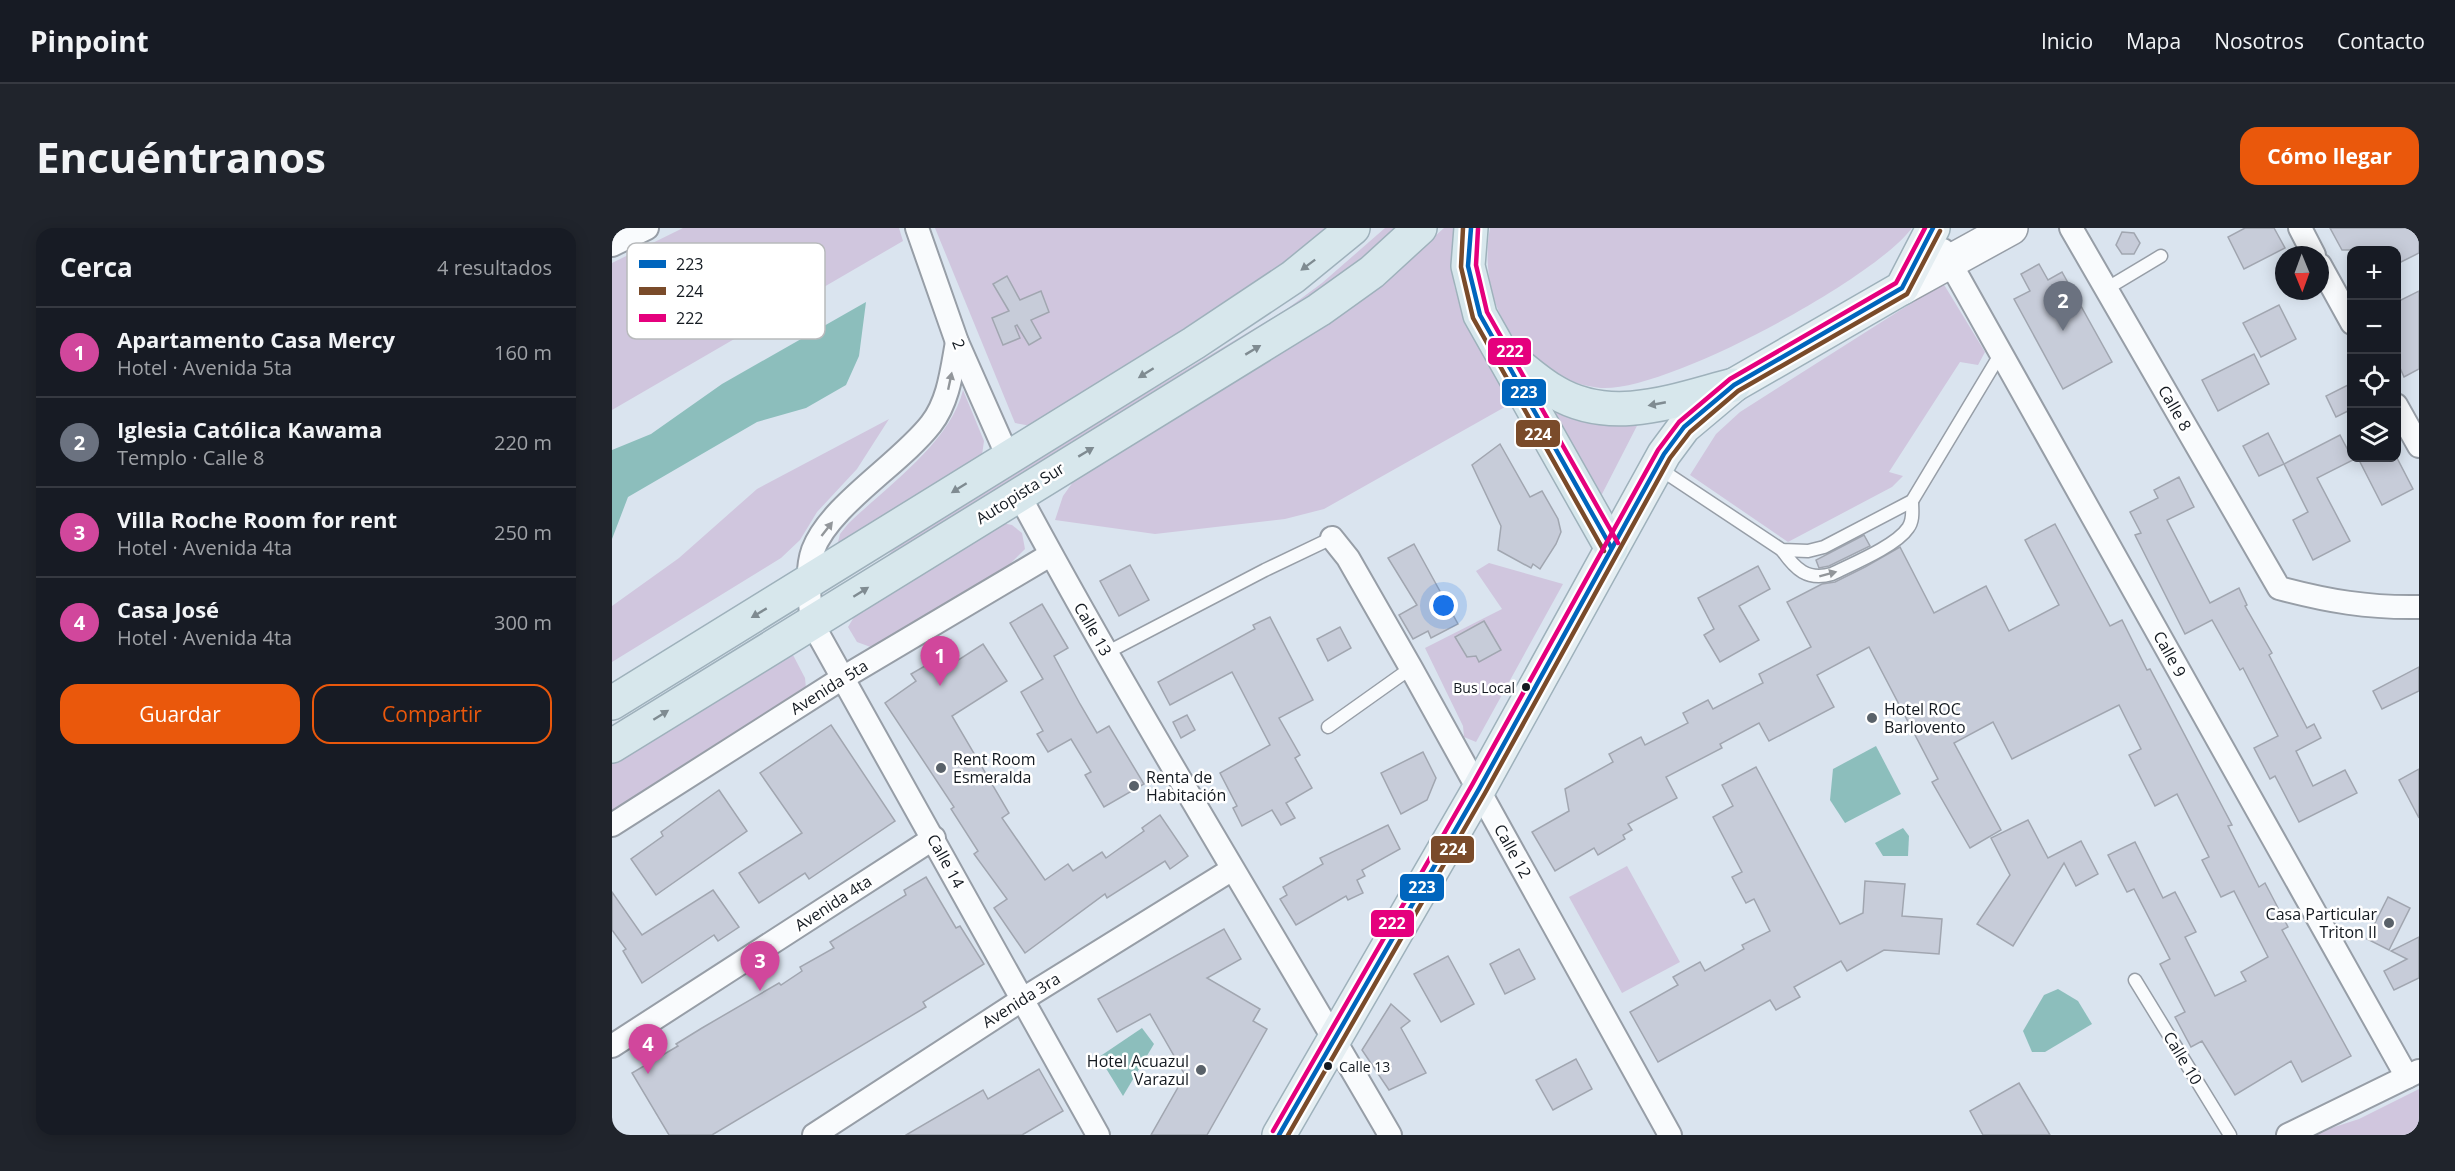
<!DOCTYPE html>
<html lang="es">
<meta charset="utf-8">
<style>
body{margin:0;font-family:"Open Sans",sans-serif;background:#20242c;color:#f1f3f6}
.controls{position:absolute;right:18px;top:18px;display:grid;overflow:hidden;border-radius:12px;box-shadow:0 3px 15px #0003}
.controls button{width:54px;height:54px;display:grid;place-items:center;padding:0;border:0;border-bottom:2px solid #363941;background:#171b24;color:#f1f3f6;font:30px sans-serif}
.compass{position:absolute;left:1663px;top:18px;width:54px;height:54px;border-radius:50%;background:#171b24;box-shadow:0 3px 15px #0003;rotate:179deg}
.you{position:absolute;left:832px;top:378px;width:21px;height:21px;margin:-15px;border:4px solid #fff;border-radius:50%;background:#1a73e8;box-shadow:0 0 0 9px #1a73e833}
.badge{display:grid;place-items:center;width:39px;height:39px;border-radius:50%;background:#ea580c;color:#fff;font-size:20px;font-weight:700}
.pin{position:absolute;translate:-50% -50px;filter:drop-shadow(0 2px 3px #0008)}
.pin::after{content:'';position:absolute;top:32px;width:21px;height:18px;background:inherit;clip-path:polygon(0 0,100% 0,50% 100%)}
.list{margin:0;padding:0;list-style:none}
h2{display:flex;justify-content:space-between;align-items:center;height:78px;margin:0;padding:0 24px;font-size:26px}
h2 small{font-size:20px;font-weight:400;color:#9ea1a6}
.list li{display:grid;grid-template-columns:39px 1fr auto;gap:18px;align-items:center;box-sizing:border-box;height:90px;padding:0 24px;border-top:2px solid #363941}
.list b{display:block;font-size:22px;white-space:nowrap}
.list p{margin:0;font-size:20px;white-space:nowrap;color:#9ea1a6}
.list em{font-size:20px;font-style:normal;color:#9ea1a6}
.actions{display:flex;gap:12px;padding:18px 24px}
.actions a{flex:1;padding:14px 0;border:2px solid #ea580c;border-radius:18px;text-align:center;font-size:21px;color:#ea580c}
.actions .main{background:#ea580c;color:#fff}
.icon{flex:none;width:33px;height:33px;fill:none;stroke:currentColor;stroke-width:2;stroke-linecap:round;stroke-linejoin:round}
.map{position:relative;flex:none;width:1807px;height:907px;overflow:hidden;border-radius:18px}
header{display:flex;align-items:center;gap:36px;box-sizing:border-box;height:84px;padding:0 30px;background:#171b24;border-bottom:2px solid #363941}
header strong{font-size:28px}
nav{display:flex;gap:33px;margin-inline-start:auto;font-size:21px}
.intro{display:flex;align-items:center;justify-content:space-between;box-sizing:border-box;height:144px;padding:0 36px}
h1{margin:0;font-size:42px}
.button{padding:15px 27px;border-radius:18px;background:#ea580c;color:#fff;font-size:21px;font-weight:700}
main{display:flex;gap:36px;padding:0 36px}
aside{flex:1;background:#171b24;border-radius:18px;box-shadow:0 3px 15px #0003}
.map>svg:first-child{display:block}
.green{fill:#d0c6de}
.water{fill:#8cbebc}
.building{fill:#c7ccd9;stroke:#a1a6b0;stroke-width:1.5}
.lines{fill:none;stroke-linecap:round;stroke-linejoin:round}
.lane-casing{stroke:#979ea7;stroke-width:15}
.street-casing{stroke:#979ea7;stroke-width:26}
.secondary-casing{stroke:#979ea7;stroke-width:36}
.primary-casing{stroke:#9eb1bb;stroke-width:36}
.highway-casing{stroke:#9eb1bb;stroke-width:36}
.lane{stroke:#f9fbfd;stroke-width:12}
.street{stroke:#f9fbfd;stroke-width:22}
.secondary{stroke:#f9fbfd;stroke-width:33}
.primary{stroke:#e5eef2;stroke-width:33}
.highway{stroke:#d7e7ec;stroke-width:33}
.bus-1-casing{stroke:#fff;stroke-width:9}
.bus-2-casing{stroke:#fff;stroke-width:9}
.bus-3-casing{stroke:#fff;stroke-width:9}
.bus-1{stroke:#0065bd;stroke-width:4.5}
.bus-2{stroke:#7a4b2a;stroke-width:4.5}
.bus-3{stroke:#e5007d;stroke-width:4.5}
.oneway{fill:#7f8b91}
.oneway2{fill:#92969a}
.bus-dot{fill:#141a21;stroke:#fff;stroke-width:2}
.poi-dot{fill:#596169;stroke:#fff;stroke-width:2}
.labels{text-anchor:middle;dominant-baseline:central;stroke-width:5;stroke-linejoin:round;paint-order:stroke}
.bus-label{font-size:14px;fill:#141a21;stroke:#fff;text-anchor:end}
.street-label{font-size:16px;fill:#141a21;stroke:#fff}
.poi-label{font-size:16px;fill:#141a21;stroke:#fff;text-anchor:start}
.key{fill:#fff;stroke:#b8babc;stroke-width:1.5}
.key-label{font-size:16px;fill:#141a21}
.line-badge{stroke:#fff;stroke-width:2}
.badge-label{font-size:16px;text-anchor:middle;font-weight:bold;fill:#fff}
</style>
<header>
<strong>Pinpoint</strong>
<nav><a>Inicio</a><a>Mapa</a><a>Nosotros</a><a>Contacto</a></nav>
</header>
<div class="intro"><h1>Encuéntranos</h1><a class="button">Cómo llegar</a></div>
<main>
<aside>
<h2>Cerca<small>4 resultados</small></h2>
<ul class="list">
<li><span class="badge" style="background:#d1479c">1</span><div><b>Apartamento Casa Mercy</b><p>Hotel · Avenida 5ta</p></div><em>160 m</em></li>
<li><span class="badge" style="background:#6b7280">2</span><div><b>Iglesia Católica Kawama</b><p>Templo · Calle 8</p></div><em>220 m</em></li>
<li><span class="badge" style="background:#d1479c">3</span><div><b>Villa Roche Room for rent</b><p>Hotel · Avenida 4ta</p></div><em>250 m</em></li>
<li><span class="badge" style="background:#d1479c">4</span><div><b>Casa José</b><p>Hotel · Avenida 4ta</p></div><em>300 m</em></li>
</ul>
<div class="actions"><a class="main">Guardar</a><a>Compartir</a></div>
</aside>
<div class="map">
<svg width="1807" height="907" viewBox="0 0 1807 907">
<rect width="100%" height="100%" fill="#dae4ef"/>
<g class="green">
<path d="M71,0h216l4,13 -291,169v-147z"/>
<path d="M323,0h392l-33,31 -263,167 -16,-3z"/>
<path d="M773,0h12l-71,60 -441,271 16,-19 386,-231 35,-26z"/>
<path d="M832,0h9l1,57 4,13 54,105 -188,106 -39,10 -130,15 -100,-14 8,-24 10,-14 332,-219z"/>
<path d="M878,0h422c-39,52 -246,164 -311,160 -34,-3 -64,-22 -85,-48 -25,-30 -33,-75 -26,-112z"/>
<path d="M1331,55l42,69 -7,13 -18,-3 -71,110 14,4 -11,11 -104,55 -98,-67 26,-41 24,-22z"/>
<path d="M351,162l21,51 -2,14 -145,91 3,-12 8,-10c38,-37 103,-82 115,-134z"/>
<path d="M939,181l22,7h69l-41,80z"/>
<path d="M277,191l-32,50 -40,43 -17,28 -19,18 -169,104v-56l67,-48 78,-69z"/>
<path d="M390,295l10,2 10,8 3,16 -21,21 -128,79 -19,-7 -9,-15 6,-10z"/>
<path d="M877,335l74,21 -87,158 -12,-5 -1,-11 -38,-78 77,-39 -26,-38z"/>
<path d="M181,427l12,23 1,10 -194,123v-48l146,-91z"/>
<path d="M1015,638l53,96 -58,31 -53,-96z"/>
<path d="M1807,861v46h-109l49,-16z"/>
</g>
<g class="water">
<path d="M254,74l-7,54 -13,29 -40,23 -49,14 -129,75 -16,42v-89l39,-16 71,-50z"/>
<path d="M1264,518l25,48 -56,29 -15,-23 3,-31z"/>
<path d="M1291,600l6,8 -1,20h-25l-8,-13z"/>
<path d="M1446,761l20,12 14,23 -47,28h-13l-9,-21 21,-36z"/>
<path d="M530,800l12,16 -31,52 -24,-39z"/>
</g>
<g class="building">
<path d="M1633,0h29l11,20 -41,21 -16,-32z"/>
<path d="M1718,0h89v25l-22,11v-14h-55z"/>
<path d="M1510,4l12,1 6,10 -6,11h-12l-6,-9z"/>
<path d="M1427,36l9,16 14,-8 50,90 -49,27 -49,-90 16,-8 -9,-17z"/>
<path d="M395,48l13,24 21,-9 8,21 -18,8 10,18 -12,7 -12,-20 -2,1 5,12 -17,7 -11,-27 17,-7 -16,-27z"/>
<path d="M1807,63v78l-15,8 -7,-16v-59z"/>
<path d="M1667,77l17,34 -35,18 -18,-34z"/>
<path d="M1642,126l15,30 -51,27 -16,-31z"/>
<path d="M1740,155v26l-16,8 -10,-21z"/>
<path d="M1656,205l16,31 -25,12 -16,-30z"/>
<path d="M1728,207l13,25 -36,18 33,63 -37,19 -20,-40 15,-8 -24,-48z"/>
<path d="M888,216l30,53 12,-6 16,28 3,13 -5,12 -16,25 -7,-5 -2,4 -33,-18 3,-24 -29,-61z"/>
<path d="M1746,230h39l16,31 -31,16z"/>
<path d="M1567,249l15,30 -27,13 43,83 29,-15 8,17 -2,1 27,47 -3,2 38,73 7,-4 7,14 -25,13 17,35 32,-16 12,23 -58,29 -24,-46 -5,3 -16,-31 24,-12 -35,-68 -3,2 -28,-50 -27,14 -50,-99 6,-2 -11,-21 28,-14 -4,-8z"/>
<path d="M1443,296l55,102 12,-6 25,50 3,-1 82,156 -4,1 31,61 6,-4 23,44 -6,3 69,126 -49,26 -11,-21 -56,34 -33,-54 -11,6 -16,-30 10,-5 -25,-48 10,-5 -36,-70 -7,3 -19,-37 27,-13 28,56 12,-6 21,40 -11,5 30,59 31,-15 -5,-9 27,-15 -34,-66 -13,6 -19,-37 7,-3 -32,-63 -22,12 -26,-51 12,-6 -22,-44 -107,54 -19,-37 -39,21 47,87 -31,18 -38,-66 6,-3 -69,-132 -52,28 17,32 -65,34 -10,-18 -39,21 2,4 -56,29 11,21 -49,26 4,6 -9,5 2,4 -27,16 -4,-7 -39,23 -23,-39 37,-21 -4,-22 48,-27 -4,-8 32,-17 4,8 43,-22 -5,-10 25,-13 5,9 50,-26 -4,-9 52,-27 -24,-45 35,-18 13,-2 30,-15 35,-20 34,66 52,-27 23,45 50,-26 -34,-65z"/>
<path d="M1252,307l6,11 -41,20 -10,2 -3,-8z"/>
<path d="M802,316l44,80 -27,14 -3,-7 -15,8 -14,-24 18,-10 -29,-47z"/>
<path d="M518,337l19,35 -30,16 -19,-35z"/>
<path d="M1146,338l12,23 -31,17 20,34 -39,22 -16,-27 10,-6 -16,-31z"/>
<path d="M430,376l26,44 -14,8 26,48 17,29 12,-7 35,58 -40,23 -19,-32 6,-3 -20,-33 -23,13 -11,-18 6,-3 -22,-39 22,-13 -33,-56z"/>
<path d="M658,389l43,83 -34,18 21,37 -5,3 17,30 -26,15 9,15 -14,7 -9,-15 -30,16 -9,-18 4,-2 -17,-33 50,-28 -38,-73 -62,33 -12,-23 97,-53 -2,-4z"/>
<path d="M872,393l17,29 -22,12 -3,-6 -9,1 -12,-20z"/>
<path d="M728,399l11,21 -23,13 -11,-22z"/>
<path d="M371,416l24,37 -55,35 57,97 -7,5 43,62 23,-16 5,7 29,-19 4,6 38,-27 -2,-3 18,-13 28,41 -18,13 -5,-8 -58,37 -2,-4 -80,59 -31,-45 13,-9 -33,-45 4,-3 -27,-42 3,-2 -69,-104 31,-22 -5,-7 26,-15 6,11z"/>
<path d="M1807,439v24l-37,18 -9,-18z"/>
<path d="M575,487l8,15 -14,8 -8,-16z"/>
<path d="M219,497l64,96 -86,58 -4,-6 -46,30 -20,-30 63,-40 -42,-60z"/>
<path d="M811,524l13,26 -9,22 -26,14 -20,-41z"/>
<path d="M1144,539l84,157 23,-11 2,-32 40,3 -3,32 40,3 -3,35 -55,-4 -37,21 -6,-10 -47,26 6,10 -24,13 -6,-10 -112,62 -28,-50 48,-27 -5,-8 27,-15 5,9 39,-22 -2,-4 28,-14 -16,-32 -8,4 -14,-26 10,-5 -29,-55 20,-11 -11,-21z"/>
<path d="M1807,541v49l-20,-38z"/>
<path d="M107,562l28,41 -91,64 -25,-36 32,-23 -2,-4z"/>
<path d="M1416,592l20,38 33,-17 17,33 -22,12 -12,-23 -51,83 -36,-22 33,-49 -19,-37z"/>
<path d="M776,597l12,24 -38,21 3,6 -8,4 6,13 -15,7 -2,-4 -50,29 -16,-26 7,-4 -4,-8 40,-23 -3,-6z"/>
<path d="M314,649l30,51 4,-2 24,38 -61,38 3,5 -214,128h-43l-37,-62 46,-27 -2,-2 26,-16 77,-45 2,2 21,-14 -2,-4 34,-19 -4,-6 76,-47 -2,-5z"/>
<path d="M101,662l26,37 -21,14 -4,-6 -72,48 -19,-32 3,-2 -14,-19v-38l30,43z"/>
<path d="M1776,669l22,11 -21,42 -22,-11z"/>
<path d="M612,701l17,30 -34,19 53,31 -7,12 14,8 -60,106h-56l34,-60 -35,-61 -33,18 -19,-33z"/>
<path d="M1807,709v41l-25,12 -10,-19 23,-12 -16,-8z"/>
<path d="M907,721l16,30 -30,15 -15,-30z"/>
<path d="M836,728l26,48 -33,18 -27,-48z"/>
<path d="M779,776l19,17 -9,7 25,45 -37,17 -27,-40z"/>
<path d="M964,831l16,30 -39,21 -17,-30z"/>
<path d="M427,841l24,42 -41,24h-116l77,-45 5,9z"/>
<path d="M1407,855l31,52h-67l-13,-24z"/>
</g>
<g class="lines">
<defs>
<g id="lane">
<path d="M1494,61l55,-33"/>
<path d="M1045,239l125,83 26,1 16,-4 88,-46 89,-148"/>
<path d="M1170,322c13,19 25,31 50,24 20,-10 64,-28 76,-46 6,-8 4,-18 4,-27"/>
<path d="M494,425l159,-83 67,-32"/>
<path d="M716,499l83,-59"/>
<path d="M1523,752l95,155"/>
</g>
<g id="street">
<path d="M305,0l40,114 51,115"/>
<path d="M1459,0l208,360c49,13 89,20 140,19"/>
<path d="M1688,0l14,27"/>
<path d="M0,17l35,-17"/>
<path d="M1331,22l464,827"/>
<path d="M1708,37l32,58"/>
<path d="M345,114c-5,27 -8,59 -26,82 -31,40 -101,81 -118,126 -8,22 -3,51 -1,73l286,512"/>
<path d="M1784,177l23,41"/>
<path d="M406,265c117,218 248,428 372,642"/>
<path d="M720,310l16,20 63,110 259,467"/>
<path d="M0,597l229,-146 209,-124"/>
<path d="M0,818l322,-208"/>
<path d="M202,907l209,-136 208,-129"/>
<path d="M1676,907l131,-64"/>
</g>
<path id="secondary" d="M1290,60l109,-60"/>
<path id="primary" d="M667,907l200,-346 185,-335 20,-27 50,-42 168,-97 31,-60"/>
<g id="highway">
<path d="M859,0l-3,38 12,49 131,232"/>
<path d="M899,131c14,11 28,24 44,33 57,34 121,8 179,-7"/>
<path d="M0,475l582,-360 99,-66 60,-49"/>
<path d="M0,518l707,-436 53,-38 48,-44"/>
</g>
</defs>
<use href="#lane" class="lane-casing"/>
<use href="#street" class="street-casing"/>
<use href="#secondary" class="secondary-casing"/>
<use href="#primary" class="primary-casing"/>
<use href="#highway" class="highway-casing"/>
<use href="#lane" class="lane"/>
<use href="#street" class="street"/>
<use href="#secondary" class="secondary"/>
<use href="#primary" class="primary"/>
<use href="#highway" class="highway"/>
<defs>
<g id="bus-1">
<path d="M859,0l-3,38 12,49 131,232"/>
<path d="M667,907l200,-346 185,-335 20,-27 50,-42 168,-97 31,-60"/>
</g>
<g id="bus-2">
<path d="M851,0l-2,39 12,51 131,233"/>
<path d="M676,907l197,-342 185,-335 20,-26 48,-41 169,-97 33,-63"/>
</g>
<g id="bus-3">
<path d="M866,1l-2,36 11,47 131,231"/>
<path d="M661,903l199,-346 186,-335 21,-28 51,-43 166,-96 29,-55"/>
</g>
</defs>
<use href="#bus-1" class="bus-1-casing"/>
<use href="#bus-2" class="bus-2-casing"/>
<use href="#bus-3" class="bus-3-casing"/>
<use href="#bus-1" class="bus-1"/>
<use href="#bus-2" class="bus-2"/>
<use href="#bus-3" class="bus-3"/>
</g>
<defs><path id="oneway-solid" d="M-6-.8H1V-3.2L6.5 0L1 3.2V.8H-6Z" transform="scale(1.5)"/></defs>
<g class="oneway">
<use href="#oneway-solid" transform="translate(696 37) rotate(143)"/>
<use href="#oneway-solid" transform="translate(641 122) rotate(-31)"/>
<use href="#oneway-solid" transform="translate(534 145) rotate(148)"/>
<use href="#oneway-solid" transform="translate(1045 176) rotate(169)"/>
<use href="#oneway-solid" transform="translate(474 224) rotate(-31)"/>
<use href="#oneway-solid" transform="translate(347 260) rotate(148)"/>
<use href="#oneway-solid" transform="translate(249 364) rotate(-32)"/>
<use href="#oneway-solid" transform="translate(147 385) rotate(149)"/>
<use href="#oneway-solid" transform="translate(49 487) rotate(-32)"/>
</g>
<g class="oneway2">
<use href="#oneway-solid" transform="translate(338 153) rotate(-78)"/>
<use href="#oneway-solid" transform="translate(215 301) rotate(-52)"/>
<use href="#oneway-solid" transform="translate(1216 346) rotate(-15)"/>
</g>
<g class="bus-dot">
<circle cx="914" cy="459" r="5"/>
<circle cx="716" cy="838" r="5"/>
</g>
<g class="poi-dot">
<circle cx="1260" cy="490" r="6"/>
<circle cx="329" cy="540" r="6"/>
<circle cx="522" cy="558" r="6"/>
<circle cx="1777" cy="695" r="6"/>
<circle cx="589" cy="842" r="6"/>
</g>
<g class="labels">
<g class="bus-label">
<text x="903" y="459">Bus Local</text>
<text x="727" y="838" text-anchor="start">Calle 13</text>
</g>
<g class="street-label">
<text transform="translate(347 116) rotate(68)">2</text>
<text transform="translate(1563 180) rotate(60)">Calle 8</text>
<text transform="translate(408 265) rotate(-32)">Autopista Sur</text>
<text transform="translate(481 401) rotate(60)">Calle 13</text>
<text transform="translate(1558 426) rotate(61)">Calle 9</text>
<text transform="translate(217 459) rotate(-32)">Avenida 5ta</text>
<text transform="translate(901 623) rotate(61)">Calle 12</text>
<text transform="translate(334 633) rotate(61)">Calle 14</text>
<text transform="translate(221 675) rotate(-33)">Avenida 4ta</text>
<text transform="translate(409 772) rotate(-32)">Avenida 3ra</text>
<text transform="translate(1571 830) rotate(59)">Calle 10</text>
</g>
<g class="poi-label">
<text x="1272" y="481">Hotel ROC<tspan x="1272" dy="18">Barlovento</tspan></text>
<text x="341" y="531">Rent Room<tspan x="341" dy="18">Esmeralda</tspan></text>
<text x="534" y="549">Renta de<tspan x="534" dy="18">Habitación</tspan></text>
<text x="1765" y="686" text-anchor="end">Casa Particular<tspan x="1765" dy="18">Triton II</tspan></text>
<text x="577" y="833" text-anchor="end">Hotel Acuazul<tspan x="577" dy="18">Varazul</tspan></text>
</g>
</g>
<rect x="15" y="15" width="198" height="96" rx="9" class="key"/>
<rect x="27" y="32" width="27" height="8" fill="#0065bd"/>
<rect x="27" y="59" width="27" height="8" fill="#7a4b2a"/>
<rect x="27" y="86" width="27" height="8" fill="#e5007d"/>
<g class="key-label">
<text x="64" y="42">223</text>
<text x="64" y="69">224</text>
<text x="64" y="96">222</text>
</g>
<g class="line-badge">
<rect x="875" y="109" width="45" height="29" rx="6" fill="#e5007d"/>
<rect x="889" y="150" width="46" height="29" rx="6" fill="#0065bd"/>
<rect x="903" y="191" width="46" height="29" rx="6" fill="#7a4b2a"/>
<rect x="818" y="607" width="45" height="29" rx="6" fill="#7a4b2a"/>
<rect x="787" y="645" width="46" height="29" rx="6" fill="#0065bd"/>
<rect x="758" y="681" width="45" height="29" rx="6" fill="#e5007d"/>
</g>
<g class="badge-label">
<text x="898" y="129">222</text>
<text x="912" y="170">223</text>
<text x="926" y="212">224</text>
<text x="841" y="627">224</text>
<text x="810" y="665">223</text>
<text x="780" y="701">222</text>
</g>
</svg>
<div class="controls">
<button>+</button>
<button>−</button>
<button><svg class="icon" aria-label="locate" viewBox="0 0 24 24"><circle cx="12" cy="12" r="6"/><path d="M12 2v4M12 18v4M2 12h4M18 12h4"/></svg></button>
<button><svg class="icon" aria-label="layers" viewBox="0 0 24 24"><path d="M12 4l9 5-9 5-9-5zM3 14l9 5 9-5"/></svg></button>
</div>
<svg class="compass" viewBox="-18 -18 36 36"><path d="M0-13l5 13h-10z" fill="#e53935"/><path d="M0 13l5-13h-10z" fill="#9ea1a6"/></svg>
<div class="you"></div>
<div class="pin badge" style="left:328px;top:458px;background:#d1479c">1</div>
<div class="pin badge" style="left:1451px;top:103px;background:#6b7280">2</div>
<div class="pin badge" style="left:148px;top:763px;background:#d1479c">3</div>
<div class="pin badge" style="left:36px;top:846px;background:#d1479c">4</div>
</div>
</main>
